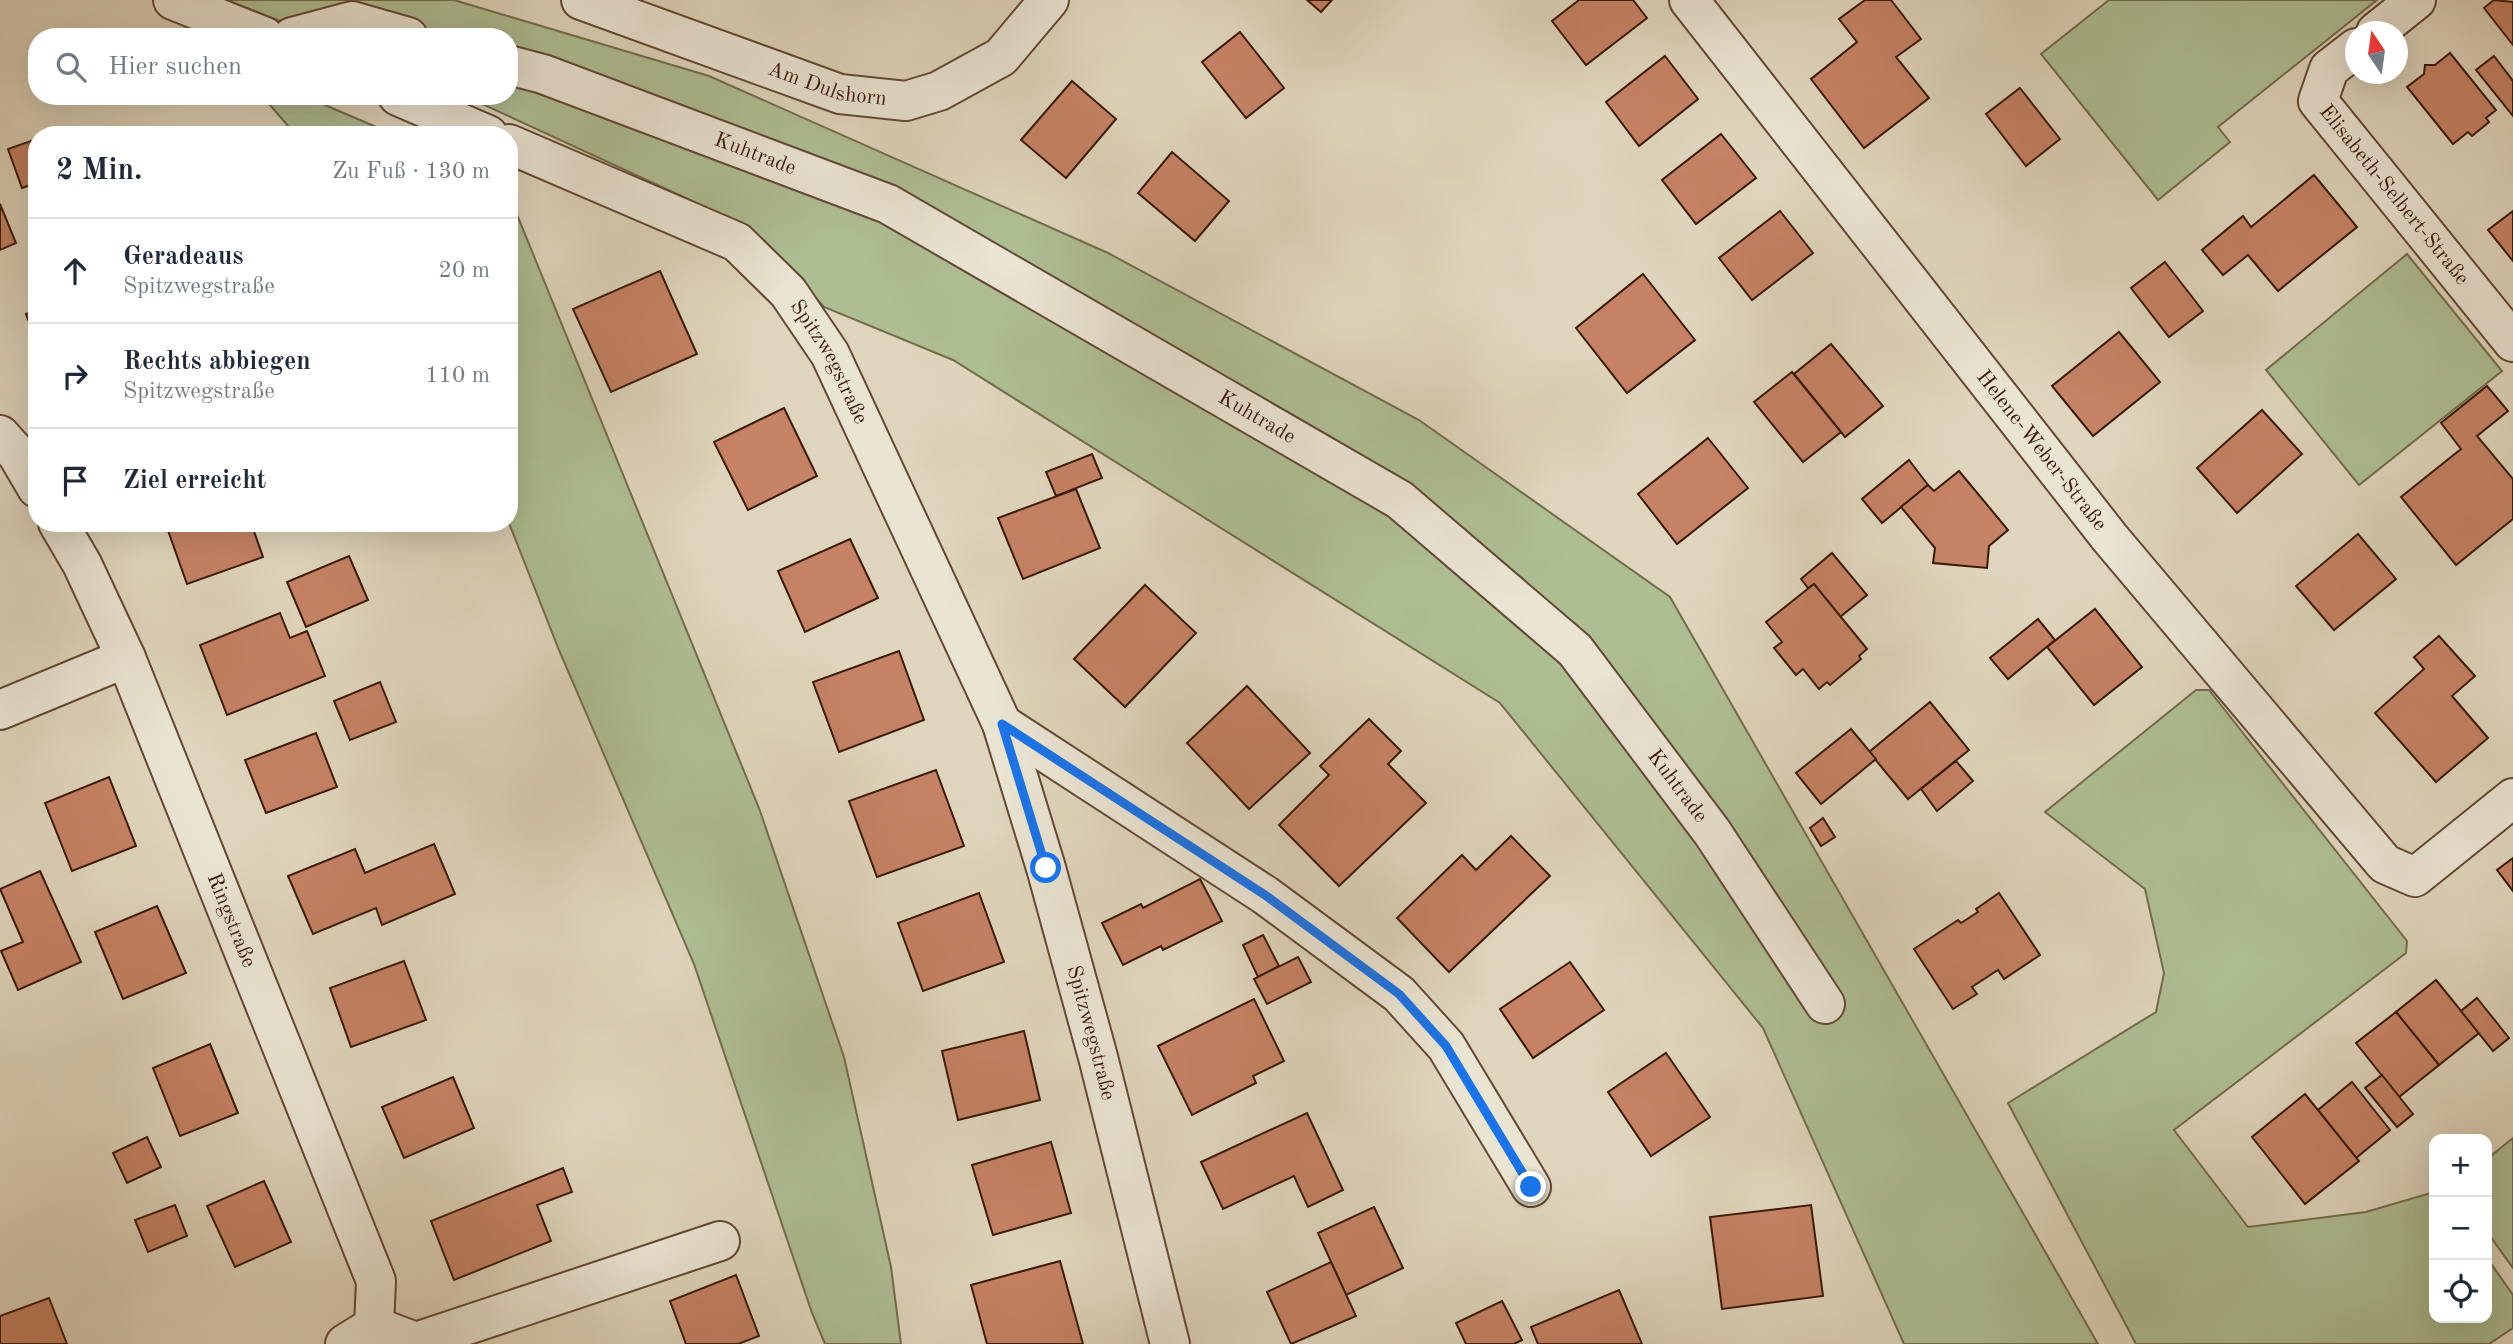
<!DOCTYPE html>
<html lang="de">
<meta charset="utf-8">
<style>
body{margin:0;font-family:"Old Standard TT",serif;background:#f2f2f3;color:#1f2937}
.controls{position:absolute;right:21px;bottom:21px;display:grid;overflow:hidden;border-radius:14px;box-shadow:0 7px 28px #0002}
.controls button{width:63px;height:63px;display:grid;place-items:center;padding:0;border:0;border-bottom:2px solid #e0e1e3;background:#fff;color:#1f2937;font:35px sans-serif}
.compass{position:absolute;left:2345px;top:21px;width:63px;height:63px;border-radius:50%;background:#fff;box-shadow:0 7px 28px #0002;rotate:347deg}
.stop{position:absolute;width:21px;height:21px;margin:-16px;border:5px solid #1a73e8;border-radius:50%;background:#fff}
.stop.end{background:#1a73e8;border-color:#fff;box-shadow:0 2px 7px #0008}
.list{margin:0;padding:0;list-style:none}
h2{display:flex;justify-content:space-between;align-items:center;height:91px;margin:0;padding:0 28px;font-size:30px}
h2 small{font-size:23px;font-weight:400;color:#747a83}
.list li{display:grid;grid-template-columns:46px 1fr auto;gap:21px;align-items:center;box-sizing:border-box;height:105px;padding:0 28px;border-top:2px solid #e0e1e3}
.list b{display:block;font-size:26px;white-space:nowrap}
.list p{margin:0;font-size:23px;white-space:nowrap;color:#747a83}
.list em{font-size:23px;font-style:normal;color:#747a83}
.icon{flex:none;width:38px;height:38px;fill:none;stroke:currentColor;stroke-width:2;stroke-linecap:round;stroke-linejoin:round}
.map{position:relative;flex:none;width:2513px;height:1344px;overflow:hidden}
.search{position:absolute;background:#fff;box-shadow:0 7px 28px #0002;left:28px;top:28px;width:490px;height:77px;display:flex;align-items:center;gap:18px;box-sizing:border-box;padding:0 24px;border-radius:28px;color:#747a83;font-size:26px}
.panel{position:absolute;background:#fff;box-shadow:0 7px 28px #0002;left:28px;top:126px;width:490px;height:406px;border-radius:28px}
.map>svg:first-child{display:block}
.green{fill:#aebe93;stroke:#746c4d;stroke-width:2}
.building{fill:#c58264;stroke:#3a1907;stroke-width:2}
.lines{fill:none;stroke-linecap:round;stroke-linejoin:round}
.minor-casing{stroke:#634834;stroke-width:42}
.minor{stroke:#eae4d3;stroke-width:38}
.route{stroke:#1a73e8;stroke-width:9}
.labels{text-anchor:middle;dominant-baseline:central;stroke-width:5;stroke-linejoin:round;paint-order:stroke}
.street-label{font-size:21px;fill:#3a1907;stroke:#eae4d3}
</style>
<div class="map">
<svg width="2513" height="1344" viewBox="0 0 2513 1344">
<rect width="100%" height="100%" fill="#dfd5bc"/>
<filter id="stains"><feTurbulence type="fractalNoise" baseFrequency=".00286" numOctaves="4"/><feColorMatrix values="0 0 0 0 .2 0 0 0 0 .09 0 0 0 0 .02 0 0 0 .5 -.17"/></filter>
<radialGradient id="worn" r=".72"><stop offset=".6" stop-color="#630" stop-opacity="0"/><stop offset="1" stop-color="#630" stop-opacity=".3"/></radialGradient>
<g class="green">
<path d="M226,0h228l255,76 399,177 311,167 251,177 428,747h-194l-141,-316 -263,-325 -547,-343 -129,-53 -73,-79 -286,-132h44v-59h-188z"/>
<path d="M2109,0h268l-159,127 12,15 -72,58 -117,-146z"/>
<path d="M262,96h42l91,39h-99z"/>
<path d="M509,195l250,613 85,249 47,210 10,77h-76l-13,-31 -118,-349 -135,-314 -50,-127z"/>
<path d="M2407,254l95,117 -143,114 -93,-115z"/>
<path d="M2196,690h13l198,251 -1,12 -232,177 74,97 118,-15 68,-20v126h53v-60l26,37v33l-24,16h-353l-128,-241 148,-91 8,-39 -19,-84 -100,-77z"/>
<path d="M2513,1138v130l-26,-36v-73z"/>
</g>
<g class="building">
<path d="M1307,0h25l-11,12z"/>
<path d="M1579,0h54l14,18 -61,47 -34,-44z"/>
<path d="M1865,0h26l30,39 -25,18 33,41 -65,50 -53,-69 46,-37 -18,-23z"/>
<path d="M2494,0l19,2v43l-29,-37z"/>
<path d="M1240,32l44,56 -38,30 -44,-56z"/>
<path d="M2450,53l46,57 -10,8 3,4 -17,14 -4,-4 -15,12 -46,-57 17,-13 1,-9h10z"/>
<path d="M1665,56l33,43 -59,47 -33,-44z"/>
<path d="M2494,56l19,25v35l-37,-46z"/>
<path d="M1072,81l44,38 -50,59 -45,-38z"/>
<path d="M2020,88l40,51 -34,27 -40,-52z"/>
<path d="M1721,134l35,44 -60,46 -34,-44z"/>
<path d="M37,139v44l-15,5 -14,-39z"/>
<path d="M1172,152l57,49 -34,40 -57,-48z"/>
<path d="M2314,175l43,52 -79,64 -30,-36 -25,20 -21,-25 41,-34 8,11z"/>
<path d="M0,204l16,39 -16,7z"/>
<path d="M1780,211l33,42 -61,47 -33,-42z"/>
<path d="M2513,211v50l-25,-31z"/>
<path d="M2165,262l38,49 -34,26 -38,-49z"/>
<path d="M660,271l37,83 -86,38 -38,-83z"/>
<path d="M1643,274l52,66 -68,53 -51,-65z"/>
<path d="M37,310v33l-11,-29z"/>
<path d="M2119,332l41,50 -67,54 -41,-50z"/>
<path d="M1831,344l52,62 -38,31 -51,-63z"/>
<path d="M1792,372l49,60 -38,30 -49,-60z"/>
<path d="M2487,386l21,25 -31,25 36,43v40l-57,46 -55,-68 60,-48 -20,-26z"/>
<path d="M784,408l33,68 -69,34 -34,-68z"/>
<path d="M2262,410l40,44 -65,59 -40,-45z"/>
<path d="M1708,438l40,50 -71,56 -39,-50z"/>
<path d="M1092,454l10,24 -46,18 -10,-24z"/>
<path d="M1909,460l19,25 -46,38 -20,-24z"/>
<path d="M1959,471l49,59 -19,16 -2,22 -54,-5 2,-15 -34,-41 27,-22 6,6z"/>
<path d="M1076,489l24,59 -77,31 -25,-61z"/>
<path d="M172,523h79l12,34 -76,27 -21,-59z"/>
<path d="M2358,534l38,45 -62,51 -38,-44z"/>
<path d="M850,539l28,59 -73,34 -27,-61z"/>
<path d="M1832,553l35,42 -27,22 -26,-33 -6,4 -7,-9z"/>
<path d="M349,556l19,44 -62,27 -19,-45z"/>
<path d="M1814,584l53,65 -8,7 2,3 -31,26 -3,-3 -8,7 -16,-20 -7,6 -22,-27 8,-6 -16,-20z"/>
<path d="M1145,585l51,48 -71,74 -51,-48z"/>
<path d="M2095,609l47,58 -48,38 -47,-58z"/>
<path d="M280,613l10,25 17,-7 18,45 -98,39 -27,-70z"/>
<path d="M2038,619l17,21 -47,39 -18,-21z"/>
<path d="M2439,636l36,40 -23,20 36,42 -52,44 -61,-69 49,-44 -10,-12z"/>
<path d="M899,651l25,69 -85,32 -26,-70z"/>
<path d="M380,682l16,40 -46,18 -16,-39z"/>
<path d="M1247,686l63,67 -61,56 -62,-66z"/>
<path d="M1930,702l39,48 -61,49 -39,-47z"/>
<path d="M1369,719l32,32 -13,13 38,39 -87,83 -60,-61 50,-50 -9,-9z"/>
<path d="M1851,729l25,30 -55,45 -25,-31z"/>
<path d="M316,733l21,54 -71,26 -21,-53z"/>
<path d="M1956,761l17,20 -36,30 -16,-22z"/>
<path d="M936,770l28,76 -87,31 -28,-76z"/>
<path d="M109,777l27,69 -64,25 -27,-68z"/>
<path d="M1823,818l12,19 -14,9 -11,-18z"/>
<path d="M1511,836l39,40 -101,96 -52,-54 65,-63 14,15z"/>
<path d="M434,844l21,50 -73,31 -6,-17 -63,26 -25,-58 67,-27 10,24z"/>
<path d="M2513,858v33l-16,-21z"/>
<path d="M40,871l41,91 -63,28 -17,-39 22,-9 -23,-53z"/>
<path d="M1200,879l22,42 -59,29 -2,-4 -38,19 -21,-42 39,-19 2,4z"/>
<path d="M979,893l25,69 -81,29 -25,-68z"/>
<path d="M1999,893l41,62 -36,24 -6,-9 -26,17 5,7 -24,15 -39,-60 44,-29 3,3 17,-11 -2,-3z"/>
<path d="M157,906l29,67 -63,26 -28,-67z"/>
<path d="M1263,935l16,31 -21,11 -15,-32z"/>
<path d="M1298,957l13,25 -44,22 -13,-25z"/>
<path d="M404,961l22,59 -75,27 -21,-59z"/>
<path d="M1570,962l34,48 -71,48 -33,-49z"/>
<path d="M2436,980l43,53 -40,32 -43,-53z"/>
<path d="M2477,998l32,40 -16,13 -32,-40z"/>
<path d="M1254,999l30,62 -31,15 3,7 -64,32 -34,-69z"/>
<path d="M2396,1012l43,53 -40,32 -43,-54z"/>
<path d="M1024,1031l16,69 -82,20 -16,-69z"/>
<path d="M210,1044l28,69 -58,23 -27,-68z"/>
<path d="M1666,1053l44,64 -59,39 -43,-64z"/>
<path d="M2382,1075l31,39 -16,13 -32,-39z"/>
<path d="M453,1077l21,51 -70,30 -22,-51z"/>
<path d="M2352,1082l38,48 -34,28 -38,-48z"/>
<path d="M2305,1094l54,67 -54,43 -53,-67z"/>
<path d="M1307,1113l36,77 -35,17 -14,-31 -71,33 -22,-47z"/>
<path d="M147,1137l14,30 -34,16 -14,-30z"/>
<path d="M1051,1142l20,71 -78,22 -21,-70z"/>
<path d="M563,1168l9,24 -35,13 14,36 -97,39 -23,-59z"/>
<path d="M264,1181l27,61 -56,25 -28,-61z"/>
<path d="M175,1205l12,31 -39,16 -13,-32z"/>
<path d="M1811,1205l12,91 -101,13 -12,-92z"/>
<path d="M1374,1207l29,61 -57,27 -28,-62z"/>
<path d="M1060,1261l23,83h-96l-16,-59z"/>
<path d="M1331,1262l25,54 -65,28 -24,-52z"/>
<path d="M736,1275l23,61 -21,8h-52l-16,-43z"/>
<path d="M1619,1290l23,54h-104l-7,-17z"/>
<path d="M49,1298l18,46h-67v-28z"/>
<path d="M1502,1301l20,39 -8,4h-48l-10,-21z"/>
</g>
<g class="lines">
<defs>
<g id="minor">
<path d="M173,0l92,37"/>
<path id="s1" d="M581,0l259,94 66,7 33,-10 62,-34 48,-57"/>
<path id="s2" d="M1689,0l421,538 275,326 30,13 98,-79"/>
<path d="M2376,32l40,-32"/>
<path d="M292,37l60,-16 56,16"/>
<path id="s3" d="M2356,48l-27,21 -11,32 195,241"/>
<path id="s4" d="M509,65l34,9 345,130 512,296 175,150 137,182 113,172"/>
<path d="M398,96l90,39"/>
<path id="s5" d="M509,144l228,98 51,50 42,62 172,370 44,144 52,189 72,287"/>
<path d="M0,435l17,19 20,34"/>
<path id="s6" d="M58,523l24,41 44,94 250,623 -2,45"/>
<path d="M0,710l126,-52"/>
<path d="M1002,724l263,171 134,99 47,52 85,141"/>
<path d="M374,1326l42,16 304,-101"/>
<path d="M345,1344l29,-18"/>
</g>
</defs>
<use href="#minor" class="minor-casing"/>
<use href="#minor" class="minor"/>
</g>
<g class="lines">
<path class="route" d="M1046,868l-44,-144 263,171 134,99 47,52 85,141"/>
</g>
<g class="labels">
<g class="street-label">
<text stroke="none"><textPath href="#s1" startOffset="261">Am Dulshorn</textPath></text>
<text stroke="none"><textPath href="#s4" startOffset="262">Kuhtrade</textPath></text>
<text stroke="none"><textPath href="#s3" startOffset="189">Elisabeth-Selbert-Straße</textPath></text>
<text stroke="none"><textPath href="#s5" startOffset="401">Spitzwegstraße</textPath></text>
<text stroke="none"><textPath href="#s4" startOffset="830">Kuhtrade</textPath></text>
<text stroke="none"><textPath href="#s2" startOffset="572">Helene-Weber-Straße</textPath></text>
<text stroke="none"><textPath href="#s4" startOffset="1396">Kuhtrade</textPath></text>
<text stroke="none"><textPath href="#s6" startOffset="434">Ringstraße</textPath></text>
<text stroke="none"><textPath href="#s5" startOffset="1124">Spitzwegstraße</textPath></text>
</g>
</g>
<rect width="100%" height="100%" filter="url(#stains)"/>
<rect width="100%" height="100%" fill="url(#worn)"/>
</svg>
<div class="controls">
<button>+</button>
<button>−</button>
<button><svg class="icon" aria-label="locate" viewBox="0 0 24 24"><circle cx="12" cy="12" r="6"/><path d="M12 2v4M12 18v4M2 12h4M18 12h4"/></svg></button>
</div>
<svg class="compass" viewBox="-18 -18 36 36"><path d="M0-13l5 13h-10z" fill="#e53935"/><path d="M0 13l5-13h-10z" fill="#747a83"/></svg>
<div class="stop" style="left:1046px;top:868px"></div>
<div class="stop end" style="left:1531px;top:1187px"></div>
<div class="search"><svg class="icon" aria-label="search" viewBox="0 0 24 24"><circle cx="10" cy="10" r="6"/><path d="M15 15l6 6"/></svg>Hier suchen</div>
<section class="panel">
<h2>2 Min.<small>Zu Fuß · 130 m</small></h2>
<ul class="list">
<li><svg class="icon" aria-label="ahead" viewBox="0 0 24 24"><path d="M12 20V5M6 11l6-6 6 6"/></svg><div><b>Geradeaus</b><p>Spitzwegstraße</p></div><em>20 m</em></li>
<li><svg class="icon" aria-label="right" viewBox="0 0 24 24"><path d="M7 20v-9h11M14 6l5 5-5 5"/></svg><div><b>Rechts abbiegen</b><p>Spitzwegstraße</p></div><em>110 m</em></li>
<li><svg class="icon" aria-label="arrive" viewBox="0 0 24 24"><path d="M6 21V4h12l-3 4 3 4H6"/></svg><div><b>Ziel erreicht</b></div></li>
</ul>
</section>
</div>
